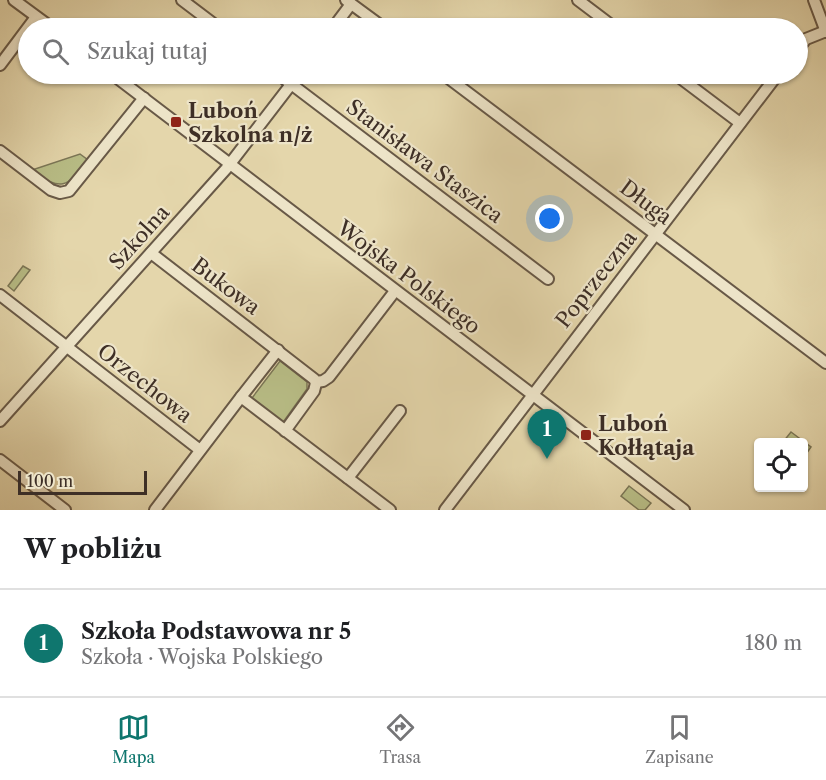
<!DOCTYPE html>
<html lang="pl">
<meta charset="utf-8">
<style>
body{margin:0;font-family:"Libre Caslon Text",serif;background:#f6f6f6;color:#202124}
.controls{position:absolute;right:18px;bottom:18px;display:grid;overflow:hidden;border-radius:6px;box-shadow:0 2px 4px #0004}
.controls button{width:54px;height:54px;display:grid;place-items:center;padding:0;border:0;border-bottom:2px solid #e0e0e0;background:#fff;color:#202124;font:30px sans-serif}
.scale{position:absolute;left:18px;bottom:15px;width:129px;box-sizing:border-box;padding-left:6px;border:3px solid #3e2f26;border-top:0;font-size:16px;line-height:21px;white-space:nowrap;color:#3e2f26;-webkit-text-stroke:4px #ede4c8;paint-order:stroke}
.you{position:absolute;left:550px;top:219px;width:21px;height:21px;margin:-15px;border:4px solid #fff;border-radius:50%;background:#1a73e8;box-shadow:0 0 0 9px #1a73e833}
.badge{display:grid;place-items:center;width:39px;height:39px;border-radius:50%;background:#0f766e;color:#fff;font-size:20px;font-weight:700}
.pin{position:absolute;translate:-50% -50px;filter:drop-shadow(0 2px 3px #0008)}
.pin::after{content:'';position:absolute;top:32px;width:21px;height:18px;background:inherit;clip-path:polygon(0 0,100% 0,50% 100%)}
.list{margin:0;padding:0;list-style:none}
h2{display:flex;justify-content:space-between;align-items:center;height:78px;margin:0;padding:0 24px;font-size:26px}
h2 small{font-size:20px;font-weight:400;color:#757577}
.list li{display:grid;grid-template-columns:39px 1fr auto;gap:18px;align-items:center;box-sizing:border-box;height:108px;padding:0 24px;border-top:2px solid #e0e0e0}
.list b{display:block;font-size:22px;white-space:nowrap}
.list p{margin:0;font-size:20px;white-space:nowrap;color:#757577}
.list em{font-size:20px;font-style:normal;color:#757577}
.icon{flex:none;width:33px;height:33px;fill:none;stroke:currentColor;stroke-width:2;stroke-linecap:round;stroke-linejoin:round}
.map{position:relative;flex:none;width:826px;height:510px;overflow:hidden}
.search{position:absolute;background:#fff;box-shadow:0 2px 4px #0004;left:18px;right:18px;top:18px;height:66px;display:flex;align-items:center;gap:15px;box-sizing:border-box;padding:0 21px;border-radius:33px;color:#757577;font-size:22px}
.sheet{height:186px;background:#fff}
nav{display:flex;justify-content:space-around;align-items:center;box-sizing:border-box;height:84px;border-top:2px solid #e0e0e0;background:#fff;font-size:16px;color:#757577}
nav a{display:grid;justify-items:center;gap:3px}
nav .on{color:#0f766e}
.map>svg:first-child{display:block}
.green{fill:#b8bd86;stroke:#7b7656;stroke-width:1.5}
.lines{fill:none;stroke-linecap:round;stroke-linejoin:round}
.minor-casing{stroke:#685947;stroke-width:14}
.minor{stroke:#ede4c8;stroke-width:10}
.poi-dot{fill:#8f2418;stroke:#ede4c8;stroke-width:2}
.labels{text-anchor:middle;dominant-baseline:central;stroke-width:4.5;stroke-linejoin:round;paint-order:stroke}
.poi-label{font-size:21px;font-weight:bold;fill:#3e2f26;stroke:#ede4c8;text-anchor:start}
.street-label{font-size:21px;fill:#3e2f26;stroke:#ede4c8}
</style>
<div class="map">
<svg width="826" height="510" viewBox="0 0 826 510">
<rect width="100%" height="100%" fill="#e4d6ab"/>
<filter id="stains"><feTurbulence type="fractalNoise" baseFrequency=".00333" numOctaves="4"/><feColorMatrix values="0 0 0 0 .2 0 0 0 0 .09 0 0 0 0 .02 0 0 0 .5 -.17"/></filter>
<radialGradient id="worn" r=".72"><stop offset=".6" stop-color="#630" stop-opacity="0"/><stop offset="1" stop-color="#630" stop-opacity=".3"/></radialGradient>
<g class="green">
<path d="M80,154l8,6c-21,28 -27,32 -56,10z"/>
<path d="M23,266l7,4 -16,21 -6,-5z"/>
<path d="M280,361l27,21v7l-23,32h-3l-29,-23z"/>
<path d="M791,432l20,15 -7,10v-15h-21z"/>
<path d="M629,486l22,17 -6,7h-6l-18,-14z"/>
</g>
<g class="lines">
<defs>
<g id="minor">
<path d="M14,0l38,28"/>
<path d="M182,0l37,28"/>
<path d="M346,0l38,28"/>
<path d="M578,0l37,28"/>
<path d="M814,0l12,32"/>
<path d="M333,28l18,-24"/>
<path d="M798,49l8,-10 20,-8"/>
<path d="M0,65l36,-48"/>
<path d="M112,74l572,436"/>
<path d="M278,74l270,205"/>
<path d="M443,74l383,289"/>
<path d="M675,74l65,49"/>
<path d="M0,151l51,39 9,3 9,-2 75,-93"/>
<path d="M151,253l163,126 2,4 -2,8 -29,40"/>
<path d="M0,295l200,155"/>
<path d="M278,350l-37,47 149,113"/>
<path d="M316,382l7,-1 6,-4 66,-86"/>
<path d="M0,421l226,-252 73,-95"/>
<path d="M0,460l65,50"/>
<path d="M348,478l52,-67"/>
<path d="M155,510l86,-113"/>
<path d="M445,510l333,-436"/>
</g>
</defs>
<use href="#minor" class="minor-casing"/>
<use href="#minor" class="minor"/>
</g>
<g class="poi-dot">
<rect x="170" y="116" width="12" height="12" rx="3"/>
<rect x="580" y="429" width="12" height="12" rx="3"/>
</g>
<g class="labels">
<g class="poi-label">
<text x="188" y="110">Luboń<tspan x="188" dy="24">Szkolna n/ż</tspan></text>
<text x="598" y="423">Luboń<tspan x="598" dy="24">Kołłątaja</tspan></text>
</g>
<g class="street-label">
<text transform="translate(425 161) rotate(37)">Stanisława Staszica</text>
<text transform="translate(646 202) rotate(37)">Długa</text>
<text transform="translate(139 237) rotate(-48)">Szkolna</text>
<text transform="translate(409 277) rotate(37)">Wojska Polskiego</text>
<text transform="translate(596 279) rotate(-52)">Poprzeczna</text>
<text transform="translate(226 286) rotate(37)">Bukowa</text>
<text transform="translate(145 383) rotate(38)">Orzechowa</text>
</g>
</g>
<rect width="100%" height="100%" filter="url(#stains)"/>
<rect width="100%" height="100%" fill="url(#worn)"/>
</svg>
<div class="controls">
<button><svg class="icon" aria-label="locate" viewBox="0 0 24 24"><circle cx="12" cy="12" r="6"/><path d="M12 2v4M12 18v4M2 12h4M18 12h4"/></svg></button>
</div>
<div class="scale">100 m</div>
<div class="you"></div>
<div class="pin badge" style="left:547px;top:459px">1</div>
<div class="search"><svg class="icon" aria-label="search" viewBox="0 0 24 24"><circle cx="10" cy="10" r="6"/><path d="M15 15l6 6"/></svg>Szukaj tutaj</div>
</div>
<section class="sheet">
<h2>W pobliżu<small></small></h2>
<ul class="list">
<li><span class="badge">1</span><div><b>Szkoła Podstawowa nr 5</b><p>Szkoła · Wojska Polskiego</p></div><em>180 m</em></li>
</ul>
</section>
<nav>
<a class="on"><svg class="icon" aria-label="map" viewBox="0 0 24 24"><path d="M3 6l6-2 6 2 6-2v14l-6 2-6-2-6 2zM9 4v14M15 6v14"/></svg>Mapa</a>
<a><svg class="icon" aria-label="directions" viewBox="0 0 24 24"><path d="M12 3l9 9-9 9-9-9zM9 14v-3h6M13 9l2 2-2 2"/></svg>Trasa</a>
<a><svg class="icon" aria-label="saved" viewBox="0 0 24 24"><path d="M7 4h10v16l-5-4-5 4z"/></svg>Zapisane</a>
</nav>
